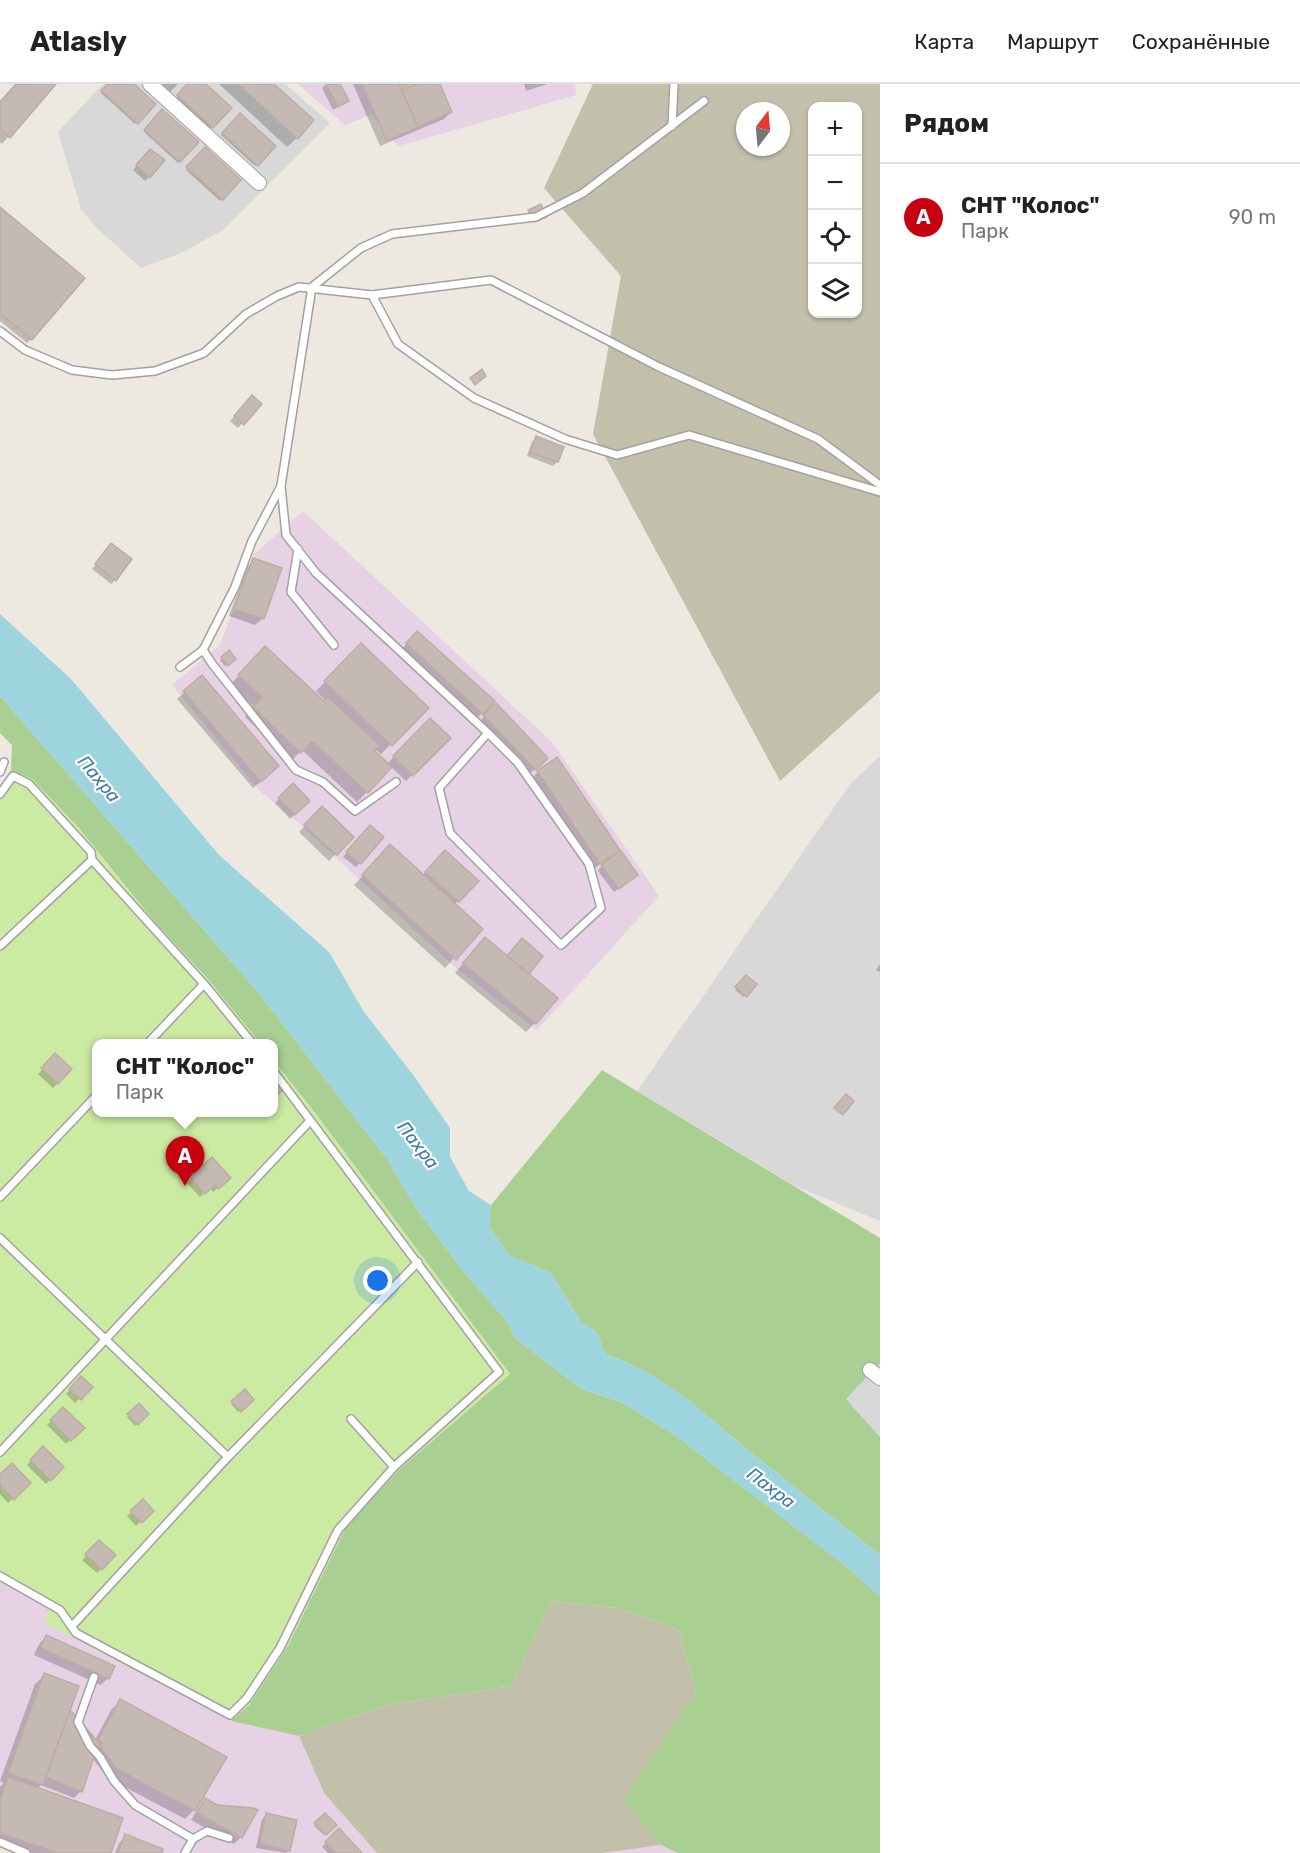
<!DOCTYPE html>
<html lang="ru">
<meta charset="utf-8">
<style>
body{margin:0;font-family:Rubik,sans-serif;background:#f6f6f6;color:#222}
.controls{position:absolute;right:18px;top:18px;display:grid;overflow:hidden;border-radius:12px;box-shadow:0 2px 4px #0004}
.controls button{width:54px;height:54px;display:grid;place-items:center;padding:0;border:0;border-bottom:2px solid #e0e0e0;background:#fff;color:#222;font:30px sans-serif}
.compass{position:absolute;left:736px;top:18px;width:54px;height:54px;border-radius:50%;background:#fff;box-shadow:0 2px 4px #0004;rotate:16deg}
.you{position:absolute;left:378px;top:1197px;width:21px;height:21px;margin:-15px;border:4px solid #fff;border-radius:50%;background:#1a73e8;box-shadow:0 0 0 9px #1a73e833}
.badge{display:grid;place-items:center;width:39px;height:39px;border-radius:50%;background:#c60010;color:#fff;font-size:20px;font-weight:700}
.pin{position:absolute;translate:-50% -50px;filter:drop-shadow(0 2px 3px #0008)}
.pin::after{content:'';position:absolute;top:32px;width:21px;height:18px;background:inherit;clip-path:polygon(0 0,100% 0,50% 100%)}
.popup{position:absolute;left:92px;top:955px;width:186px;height:78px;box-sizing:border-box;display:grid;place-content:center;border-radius:12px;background:#fff;filter:drop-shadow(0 2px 4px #0005);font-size:20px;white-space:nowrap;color:#767676}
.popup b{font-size:22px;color:#222}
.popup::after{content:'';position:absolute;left:50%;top:100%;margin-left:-12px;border:12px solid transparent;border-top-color:#fff}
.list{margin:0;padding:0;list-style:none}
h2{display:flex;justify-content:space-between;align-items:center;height:78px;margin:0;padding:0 24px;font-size:26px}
h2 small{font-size:20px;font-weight:400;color:#767676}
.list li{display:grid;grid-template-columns:39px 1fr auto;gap:18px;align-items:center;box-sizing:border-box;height:108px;padding:0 24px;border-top:2px solid #e0e0e0}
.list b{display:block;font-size:22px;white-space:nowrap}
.list p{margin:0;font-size:20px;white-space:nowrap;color:#767676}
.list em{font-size:20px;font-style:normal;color:#767676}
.icon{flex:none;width:33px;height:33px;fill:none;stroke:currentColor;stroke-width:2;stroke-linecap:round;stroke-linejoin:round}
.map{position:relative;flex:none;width:880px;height:1769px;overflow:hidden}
header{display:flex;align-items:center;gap:36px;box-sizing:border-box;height:84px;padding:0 30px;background:#fff;border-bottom:2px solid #e0e0e0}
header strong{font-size:28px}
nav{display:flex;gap:33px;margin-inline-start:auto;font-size:21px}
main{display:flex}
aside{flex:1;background:#fff}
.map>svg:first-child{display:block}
.residential{fill:#d9d8d8}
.industrial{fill:#e7d1e4}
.construction{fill:#c2c0ab;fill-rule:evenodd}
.grass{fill:#cceba2}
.forest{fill:#a9cf92}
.water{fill:#9dd4dd}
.shadow{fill:#0003}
.building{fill:#c5b9b3;stroke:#bfaca2;stroke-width:1.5}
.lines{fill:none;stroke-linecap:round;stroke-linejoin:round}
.lane-casing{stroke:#a2a2a2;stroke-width:10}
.street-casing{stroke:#a2a2a2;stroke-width:16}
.lane{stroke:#fff;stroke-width:7}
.street{stroke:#fff;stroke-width:14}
.labels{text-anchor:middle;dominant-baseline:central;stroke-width:4.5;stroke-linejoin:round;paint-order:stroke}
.water-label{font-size:18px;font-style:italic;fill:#427ba5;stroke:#fff}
</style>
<header>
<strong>Atlasly</strong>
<nav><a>Карта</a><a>Маршрут</a><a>Сохранённые</a></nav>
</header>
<main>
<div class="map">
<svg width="880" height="1769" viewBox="0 0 880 1769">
<rect width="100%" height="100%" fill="#ede8e0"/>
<g class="residential">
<path d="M103,0h182l45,39 -107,107 -42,23 -40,15 -44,-40 -16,-19 -23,-77z"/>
<path d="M880,672v465l-85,-35 -158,-95 214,-308z"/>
<path d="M880,1279v74l-34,-38z"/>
</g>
<g class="industrial">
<path d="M298,0h277l1,11 -178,51 -26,-32 -27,11z"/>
<path d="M303,427l249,231 107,154 -122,134 -81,-62 -154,-142 -43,-36 -87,-105 48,-40 34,-91z"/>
<path d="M0,1498l50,26 -4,15 185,98 68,15 25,57 53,60h-351l-26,-12z"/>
<path d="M661,1761l17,8h-76z"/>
</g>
<g class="construction">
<path d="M593,0h287v607l-100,90 -187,-347 28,-158 -77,-88zM812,22h46v208h-46zM745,27h36v36h-36z"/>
<path d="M551,1517l67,7 61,22 17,62 -71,107 36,46 -59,8h-225l-53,-60 -25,-57 89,-31 124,-19z"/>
</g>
<path class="grass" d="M11,686l21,9 47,49 74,92 55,59 52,64 -164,1v68h178v-51l42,53 194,260 -110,95 -53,56 -59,121 -39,59 -18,16 -186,-98 5,-15 -50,-26v-797z"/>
<g class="forest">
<path d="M0,612l257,295 130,168 29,49 47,63 43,49 9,18 65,50 43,15 53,33 171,131 33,29v257h-202l-17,-8 -37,-46 72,-107 -17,-62 -61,-22 -67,-7 -39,85 -124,19 -89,31 -68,-15 18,-16 39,-59 59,-121 53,-56 110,-95 -194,-260 -42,-53v-17l-14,-1 -52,-64 -55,-59 -74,-92 -47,-49 -21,-9 1,-25 -12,-12z"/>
<path d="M602,986l278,168v125l-34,36 34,38v118c-46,-37 -93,-73 -139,-111 -45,-37 -80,-71 -136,-90l-8,-22 -16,-10 -31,-50 -40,-16 -21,-29 2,-22z"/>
</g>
<path class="water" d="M0,530l71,65 148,176 110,97 35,60 50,64 36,52v29l19,34 22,14 -2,22 21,29 40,16 31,50 16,10 8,22c58,20 90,52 136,90 46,38 93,74 139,111v41l-33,-29 -171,-131 -53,-33 -43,-15 -65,-50 -9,-18 -43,-49 -47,-63 -29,-49 -130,-168 -257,-295z"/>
<g class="shadow">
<path d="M17,0h37l-52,60 -2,-2v-39z"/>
<path d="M109,0h23l22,20 -19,20 -34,-31z"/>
<path d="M156,0h22l-10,10z"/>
<path d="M188,0h16l25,24 -21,23 -34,-31z"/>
<path d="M219,0h53l25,54 -10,9z"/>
<path d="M326,0h13l8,17 -14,9 -11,-22z"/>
<path d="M353,0h85l13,28 -7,7 -64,27z"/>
<path d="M524,0h24l-22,7z"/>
<path d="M162,28l34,31 -18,20 -34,-31z"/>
<path d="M240,31l34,31 -19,20 -34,-31z"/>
<path d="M205,65l34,31 -19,21 -34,-31z"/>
<path d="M150,67l-1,26 -4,4 -12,-11z"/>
<path d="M0,125l31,130 -4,4 -27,-22z"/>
<path d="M252,313l8,7 -22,24 -8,-7z"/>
<path d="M536,354l21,24 -4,4 -26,-10 5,-14z"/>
<path d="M107,466l8,30 -4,4 -19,-15z"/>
<path d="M254,476l26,9 -18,50 -7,6 -26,-9 18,-49z"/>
<path d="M411,555l71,74 -6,6 -76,-68z"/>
<path d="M361,561l66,63 -46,46 -6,-5 -2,2 14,13 43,-44 19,18 -43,43 -15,-14 -34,35 -55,-52 -11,11 -46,-44 9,-10 -24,-22 35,-37 59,55 2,-2 -10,-10z"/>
<path d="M229,568l5,7 -9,7 -5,-6z"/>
<path d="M202,593l69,96 -18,15 -76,-89z"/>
<path d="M496,621l50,53 -18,17 -50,-52z"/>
<path d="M538,688l80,78 -8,9 22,20 -18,13 -16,-21 8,-11 -14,10 -61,-91z"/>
<path d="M293,701l15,16 -18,18 -15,-16z"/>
<path d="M322,724l30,29 -23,24 -30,-29z"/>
<path d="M365,747l17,7 -26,29 -13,-10z"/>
<path d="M445,768l31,29 -22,24 27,24 -36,39 -91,-83 27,-29 41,20z"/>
<path d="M476,864l50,26 9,49 -9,9 -71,-59z"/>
<path d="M880,880v8l-4,-2z"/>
<path d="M746,893l9,7 -11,13 -9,-7z"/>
<path d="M55,971l15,14 -17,19 -15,-14z"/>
<path d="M211,1075l18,19 -16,14 -3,-4 -10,9 -13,-14z"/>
<path d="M81,1294l10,9 -16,16 -9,-9z"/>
<path d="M245,1308l7,8 -14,12 -7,-8z"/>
<path d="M139,1321l8,9 -12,12 -8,-9z"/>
<path d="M63,1325l19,19 -16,16 -19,-19z"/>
<path d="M43,1364l19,19 -16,17 -19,-19z"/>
<path d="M0,1392l29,7 -21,20 -8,-9z"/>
<path d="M143,1417l9,10 -16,15 -9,-10z"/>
<path d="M99,1458l15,13 -17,18 -15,-13z"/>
<path d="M46,1553l62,41 -7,7 -67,-30 5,-11z"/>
<path d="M45,1591l24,36 26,29 16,-30 10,-9 73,109 -9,9 -77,-41 -16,-20 -11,33 -7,7 -33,-13 -4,4 72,64h-86l-23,-8v-58l4,-4 -4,-2 35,-97z"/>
<path d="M206,1716l35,37 -7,7 -43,-24 8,-13z"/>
<path d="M267,1731l22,35 -3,3 -30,-5 6,-29z"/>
<path d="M325,1731l9,10 -10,10 -10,-9z"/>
<path d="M339,1746l20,23h-31l-6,-6z"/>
<path d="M126,1752l34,17h-45l4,-10z"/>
</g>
<g class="building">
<path d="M16,0h40l-46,54 -10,-9v-27z"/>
<path d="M107,0h27l22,20 -18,20 -37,-33z"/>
<path d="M187,0h19l26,24 -19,20 -36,-33z"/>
<path d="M238,0h36l40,36 -16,19z"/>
<path d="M326,0h14l9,17 -11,6z"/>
<path d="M362,0h37l19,43 -31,14z"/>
<path d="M399,0h19l-16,7z"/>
<path d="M418,0h22l12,28 -34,15 -16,-36z"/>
<path d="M162,25l37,33 -19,20 -36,-32z"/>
<path d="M240,29l36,33 -18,20 -36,-33z"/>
<path d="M205,63l36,33 -18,20 -37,-33z"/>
<path d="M150,65l15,11 -15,18 -14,-13z"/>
<path d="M541,120l5,13 -12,5 -6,-12z"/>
<path d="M0,123l85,71 -53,62 -32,-27z"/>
<path d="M482,285l4,7 -11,9 -5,-7z"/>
<path d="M252,311l10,9 -18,21 -10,-9z"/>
<path d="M536,352l28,11 -6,15 -28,-10z"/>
<path d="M111,459l21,16 -16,22 -21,-17z"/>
<path d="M253,474l29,10 -18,51 -30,-10z"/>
<path d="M417,547l78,70 -12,13 -77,-71z"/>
<path d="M361,559l68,65 -37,38 -68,-65z"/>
<path d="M265,562l59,55 4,-4 52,49 -5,5 17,16 -24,26 -56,-52 -11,12 -48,-46 9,-10 -24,-22z"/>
<path d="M229,566l7,9 -8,7 -7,-9z"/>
<path d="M202,591l77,91 -18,16 -78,-91z"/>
<path d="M496,619l52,55 -12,12 -53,-55z"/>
<path d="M430,634l21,20 -38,38 -20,-20z"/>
<path d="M557,673l63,93 -20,14 -63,-93z"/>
<path d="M293,699l17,18 -15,14 -17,-17z"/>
<path d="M322,722l32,31 -17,18 -33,-30z"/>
<path d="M370,741l14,12 -23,27 -15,-12z"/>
<path d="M390,760l93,85 -27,31 -94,-85z"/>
<path d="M445,766l34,31 -20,21 -34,-30z"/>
<path d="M621,767l17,24 -19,14 -18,-24z"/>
<path d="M485,853l73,61 -22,26 -73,-61z"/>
<path d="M522,854l21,18 -14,18 -22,-18z"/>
<path d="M746,891l11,9 -10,13 -12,-10z"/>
<path d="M55,969l17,16 -14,15 -17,-16z"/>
<path d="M274,991l11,13 -11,10z"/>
<path d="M846,1010l8,7 -11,14 -9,-7z"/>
<path d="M212,1073l19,21 -12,11 -4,-4 -10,9 -15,-17z"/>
<path d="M81,1292l12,11 -12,13 -12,-11z"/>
<path d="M245,1305l9,11 -13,12 -10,-11z"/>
<path d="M139,1319l10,11 -11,11 -11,-11z"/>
<path d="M63,1323l22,21 -14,13 -21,-21z"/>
<path d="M43,1362l21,21 -13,14 -21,-21z"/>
<path d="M12,1379l19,20 -17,17 -14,-15v-11z"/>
<path d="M143,1415l11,12 -12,12 -12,-12z"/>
<path d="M99,1456l17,15 -14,15 -17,-16z"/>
<path d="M46,1551l69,31 -6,13 -69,-31z"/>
<path d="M44,1589l35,13 -36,99 -35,-12z"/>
<path d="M120,1615l107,58 -32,54 -78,-42 -17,-23 2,-4 -4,-2z"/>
<path d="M70,1626l29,33 -17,49 -36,-15z"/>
<path d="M8,1693l115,41 -12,35h-54l-57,-20v-33z"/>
<path d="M205,1714l12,7 37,3 4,2 -16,28 -45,-25z"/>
<path d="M266,1729l31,7 -7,31 -30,-7z"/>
<path d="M325,1729l12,12 -11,10 -12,-12z"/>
<path d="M339,1744l23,25h-26l-11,-11z"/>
<path d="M125,1750l38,15 -1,4h-44z"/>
</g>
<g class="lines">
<defs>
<g id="lane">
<path d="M672,42l2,-42"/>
<path d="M372,211l26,49 76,54 91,41 52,16 72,-20 191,57"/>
<path d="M0,247l25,19 47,20 40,5 43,-4 49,-18 42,-39 31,-18 22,-9 73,8 119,-15 168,87 159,72 62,46"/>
<path d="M281,402l5,49 30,38 172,160 30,30 71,101 12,44 -40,37 -111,-112 -11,-45 49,-55"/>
<path d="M298,465l-7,43 43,53"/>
<path d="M203,566l10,15 83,105 27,12 32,29 41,-29"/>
<path d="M180,583l23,-17 32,-63 17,-46 29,-55 31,-199 49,-39 31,-14 144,-17 47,-24 121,-92"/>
<path d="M0,688l4,-10"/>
<path d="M0,710l13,-18 16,8 62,68 1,8 112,124 49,60"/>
<path d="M0,862l92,-86"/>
<path d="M147,960l57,-60"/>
<path d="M0,1113l96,-101"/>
<path d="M0,1154l228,219"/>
<path d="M351,1335l43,48"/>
<path d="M0,1368l309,-330"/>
<path d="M0,1492l60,34 16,23 154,82 17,-17 33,-50 58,-118 56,-63 105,-95 -225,-300"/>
<path d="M73,1541l155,-168 190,-195"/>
<path d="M94,1593l-16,45 12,24 10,11 14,24 21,24 58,34"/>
<path d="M0,1758l26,11"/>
<path d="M185,1769l8,-14 14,-8 22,7"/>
</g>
<g id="street">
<path d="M150,0l109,99"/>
<path d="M870,1286l10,8"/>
</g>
</defs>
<use href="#lane" class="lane-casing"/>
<use href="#street" class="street-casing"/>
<use href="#lane" class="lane"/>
<use href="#street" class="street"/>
</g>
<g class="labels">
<g class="water-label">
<text transform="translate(99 695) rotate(50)">Пахра</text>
<text transform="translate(418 1061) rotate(52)">Пахра</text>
<text transform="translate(771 1404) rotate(37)">Пахра</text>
</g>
</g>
</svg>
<div class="controls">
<button>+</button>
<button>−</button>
<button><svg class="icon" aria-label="locate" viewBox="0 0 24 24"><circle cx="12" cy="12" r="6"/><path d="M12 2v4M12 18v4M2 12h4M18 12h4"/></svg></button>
<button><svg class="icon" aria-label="layers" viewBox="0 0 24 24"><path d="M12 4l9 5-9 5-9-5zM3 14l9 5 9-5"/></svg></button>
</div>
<svg class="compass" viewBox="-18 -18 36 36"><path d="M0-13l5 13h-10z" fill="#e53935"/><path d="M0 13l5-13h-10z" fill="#767676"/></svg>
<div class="you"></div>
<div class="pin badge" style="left:185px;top:1102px">A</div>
<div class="popup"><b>СНТ &quot;Колос&quot;</b>Парк</div>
</div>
<aside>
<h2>Рядом<small></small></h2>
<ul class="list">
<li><span class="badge">A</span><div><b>СНТ &quot;Колос&quot;</b><p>Парк</p></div><em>90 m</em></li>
</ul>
</aside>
</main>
